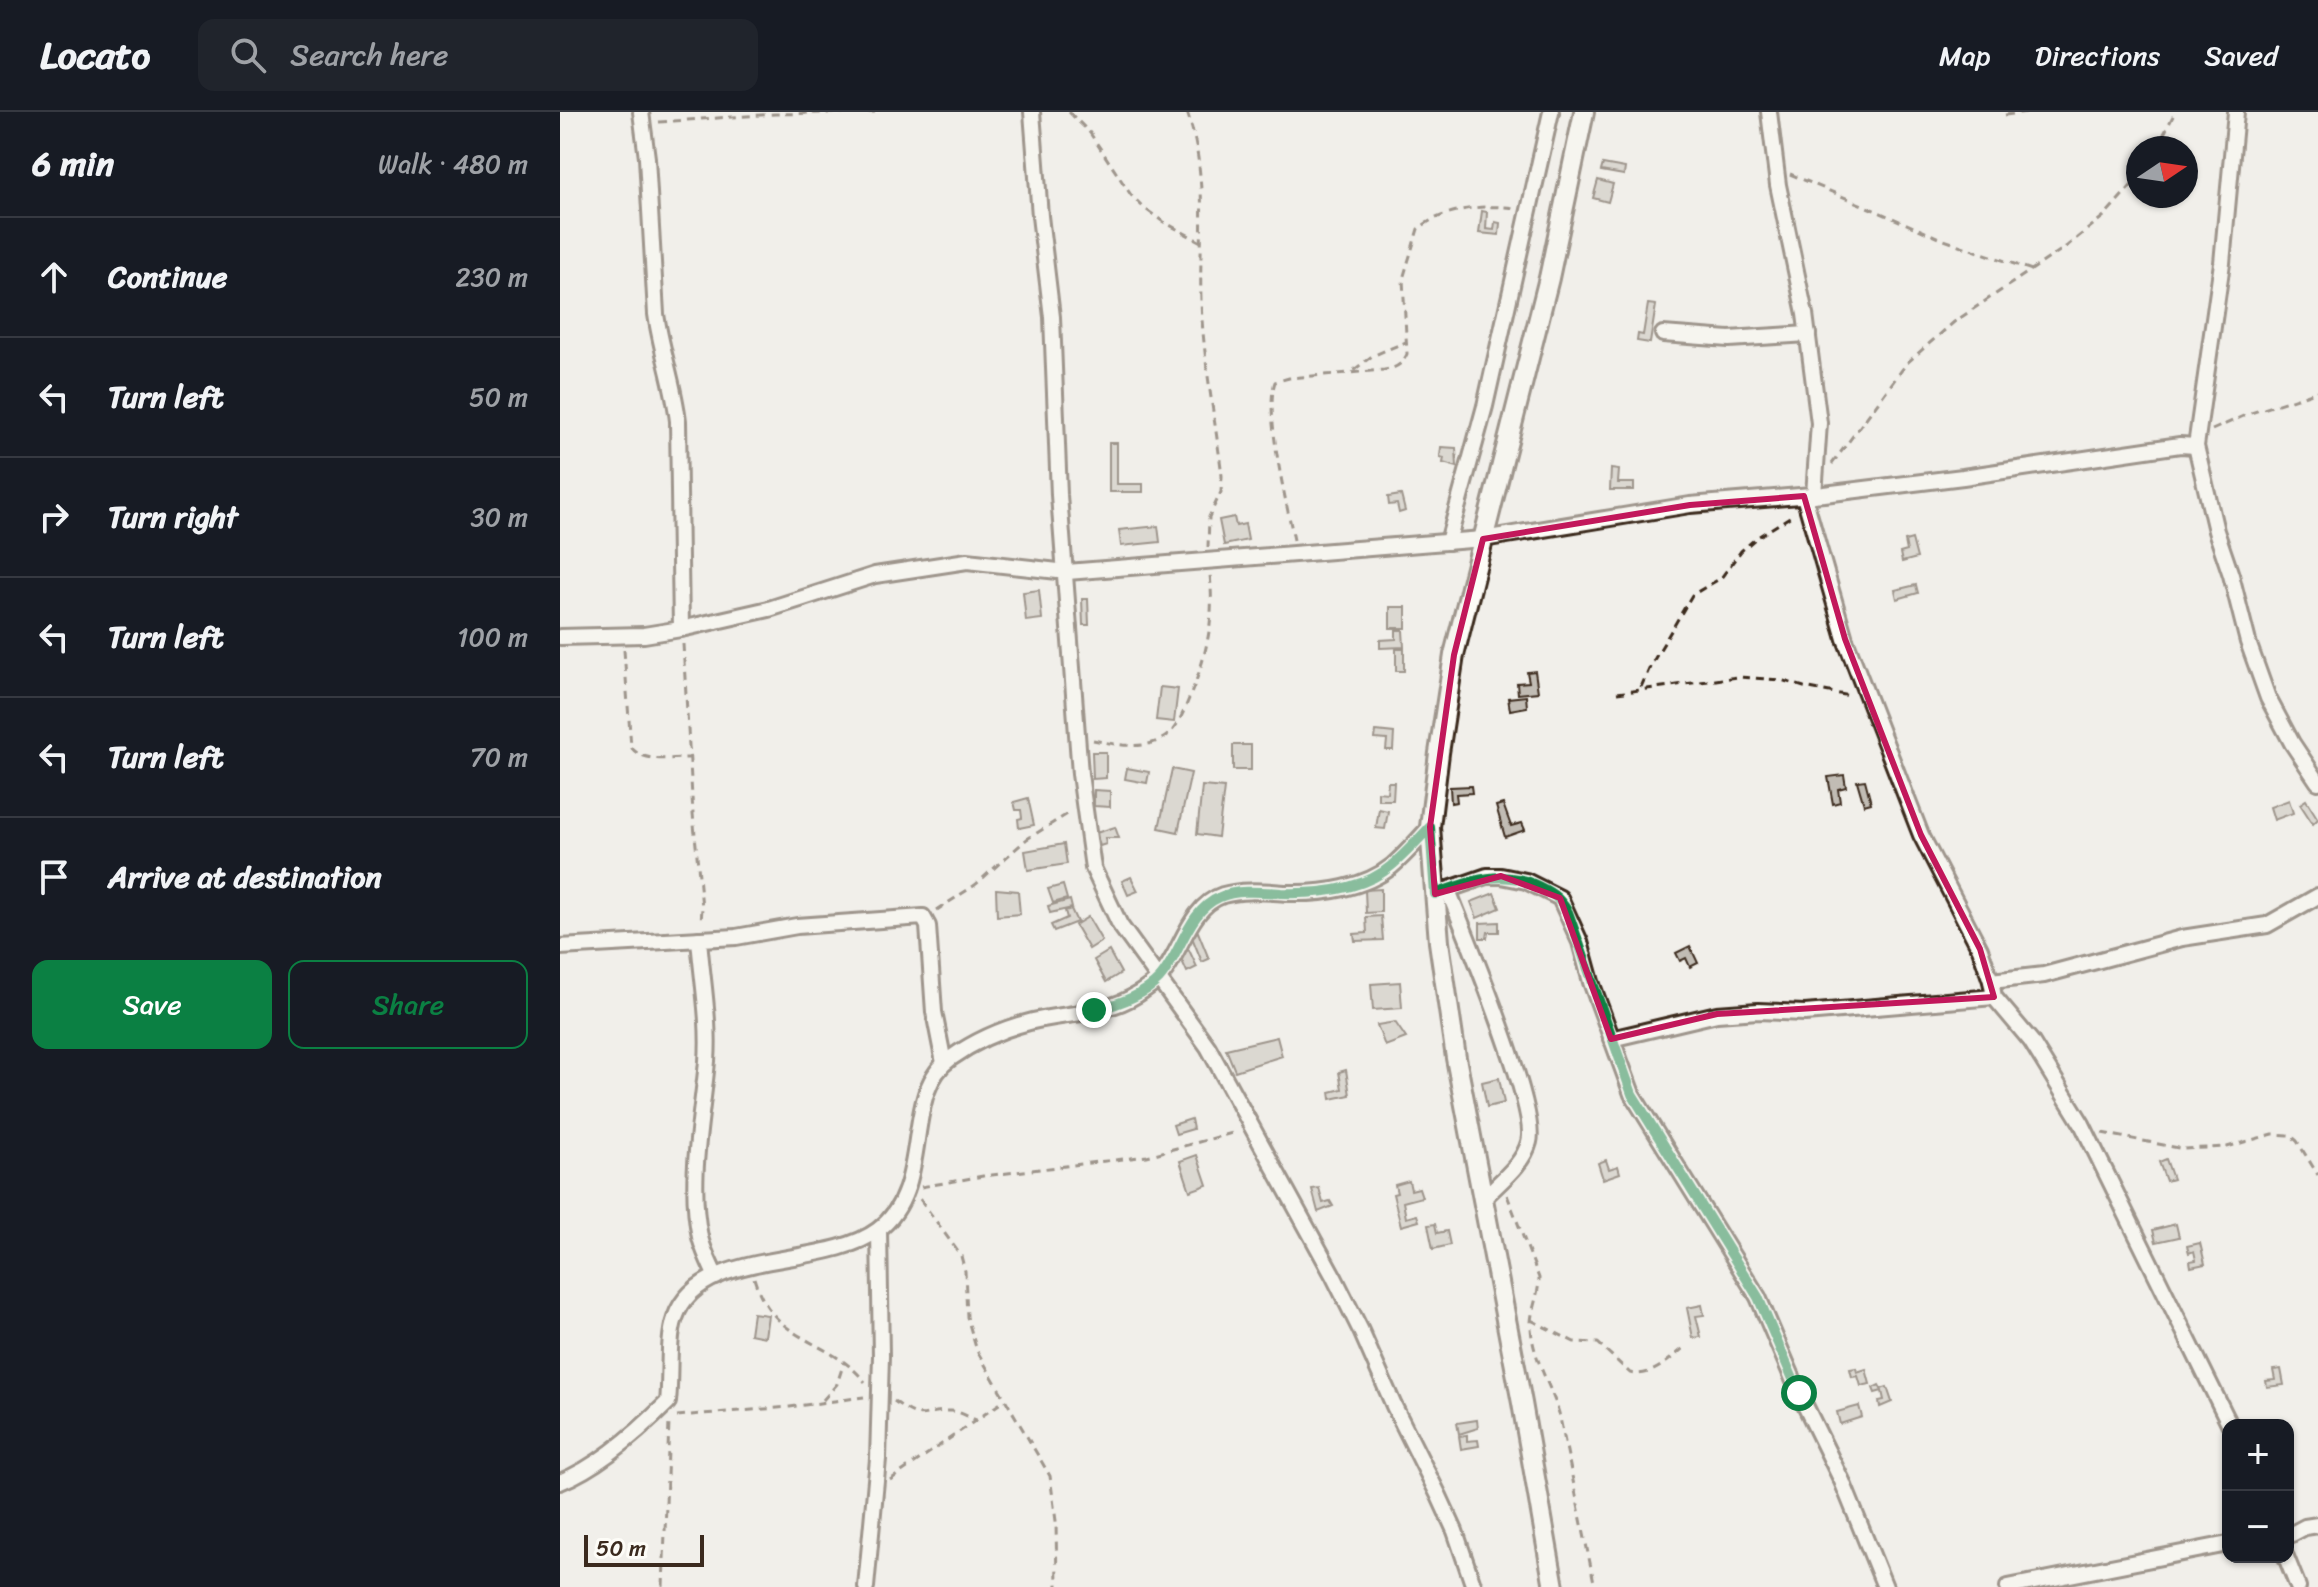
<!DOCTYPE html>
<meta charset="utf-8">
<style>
body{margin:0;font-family:Sriracha,sans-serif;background:#20242c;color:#f1f3f6}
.controls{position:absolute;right:24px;bottom:24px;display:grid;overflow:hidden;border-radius:16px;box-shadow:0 2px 6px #0004}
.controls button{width:72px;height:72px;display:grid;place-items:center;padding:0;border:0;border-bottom:2px solid #363941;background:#171b24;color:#f1f3f6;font:40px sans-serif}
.compass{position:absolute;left:1566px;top:24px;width:72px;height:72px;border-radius:50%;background:#171b24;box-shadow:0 2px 6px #0004;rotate:77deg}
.scale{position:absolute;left:24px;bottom:20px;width:120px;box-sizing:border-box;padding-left:8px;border:4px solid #3b2a1e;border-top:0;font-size:22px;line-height:28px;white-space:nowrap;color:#3b2a1e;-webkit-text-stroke:6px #fdfcf7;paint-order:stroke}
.stop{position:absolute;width:24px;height:24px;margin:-18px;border:6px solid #0b8043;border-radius:50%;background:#fff}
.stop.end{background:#0b8043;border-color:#fff;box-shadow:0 2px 8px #0008}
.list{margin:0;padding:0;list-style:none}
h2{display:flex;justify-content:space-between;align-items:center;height:104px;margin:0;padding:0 32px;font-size:34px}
h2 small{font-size:26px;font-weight:400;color:#9ea1a6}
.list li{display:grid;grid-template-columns:52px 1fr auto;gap:24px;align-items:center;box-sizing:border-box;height:120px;padding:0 32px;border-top:2px solid #363941}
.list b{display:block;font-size:30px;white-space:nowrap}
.list em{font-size:26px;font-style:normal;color:#9ea1a6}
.actions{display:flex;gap:16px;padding:24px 32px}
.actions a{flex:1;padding:18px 0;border:2px solid #0b8043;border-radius:16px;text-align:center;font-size:28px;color:#0b8043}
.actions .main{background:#0b8043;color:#fff}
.icon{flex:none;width:44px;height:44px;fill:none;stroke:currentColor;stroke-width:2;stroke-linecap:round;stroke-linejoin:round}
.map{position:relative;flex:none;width:1758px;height:1475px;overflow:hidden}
header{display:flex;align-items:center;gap:48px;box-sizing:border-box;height:112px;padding:0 40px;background:#171b24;border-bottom:2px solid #363941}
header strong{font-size:38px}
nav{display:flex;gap:44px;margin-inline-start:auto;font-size:28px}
.search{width:560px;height:72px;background:#20242c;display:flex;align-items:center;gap:20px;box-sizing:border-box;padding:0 28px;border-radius:16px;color:#9ea1a6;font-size:30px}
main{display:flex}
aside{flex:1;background:#171b24}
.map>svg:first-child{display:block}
.building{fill:#c1bcb4;stroke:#3b2a1e;stroke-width:2}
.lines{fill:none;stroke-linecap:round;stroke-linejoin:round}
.street-casing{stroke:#3b2a1e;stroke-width:20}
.secondary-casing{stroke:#3b2a1e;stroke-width:24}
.path{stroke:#3b2a1e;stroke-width:3;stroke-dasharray:8 6;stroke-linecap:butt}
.street{stroke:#fdfcf7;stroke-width:14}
.secondary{stroke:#fdfcf7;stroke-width:18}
.route{stroke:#0b8043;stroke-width:10}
.marked{fill:none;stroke:#c2185b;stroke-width:6;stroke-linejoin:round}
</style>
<header>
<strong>Locato</strong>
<div class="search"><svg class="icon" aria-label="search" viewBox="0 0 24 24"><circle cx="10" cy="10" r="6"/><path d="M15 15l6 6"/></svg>Search here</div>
<nav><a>Map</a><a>Directions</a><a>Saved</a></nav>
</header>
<main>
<aside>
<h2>6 min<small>Walk · 480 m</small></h2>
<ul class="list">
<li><svg class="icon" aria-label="ahead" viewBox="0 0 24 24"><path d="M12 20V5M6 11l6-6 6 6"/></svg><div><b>Continue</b></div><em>230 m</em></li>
<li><svg class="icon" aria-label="left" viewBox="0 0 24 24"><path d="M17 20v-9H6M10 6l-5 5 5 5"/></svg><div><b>Turn left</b></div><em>50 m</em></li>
<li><svg class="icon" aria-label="right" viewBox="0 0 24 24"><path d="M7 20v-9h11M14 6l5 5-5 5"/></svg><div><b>Turn right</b></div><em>30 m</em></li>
<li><svg class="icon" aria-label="left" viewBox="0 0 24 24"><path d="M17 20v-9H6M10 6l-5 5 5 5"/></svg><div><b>Turn left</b></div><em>100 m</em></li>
<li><svg class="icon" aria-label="left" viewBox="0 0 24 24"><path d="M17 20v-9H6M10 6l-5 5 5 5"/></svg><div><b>Turn left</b></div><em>70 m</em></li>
<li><svg class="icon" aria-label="arrive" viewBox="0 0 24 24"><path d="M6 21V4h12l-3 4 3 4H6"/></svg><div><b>Arrive at destination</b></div></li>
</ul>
<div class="actions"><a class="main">Save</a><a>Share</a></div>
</aside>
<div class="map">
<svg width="1758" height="1475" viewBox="0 0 1758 1475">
<rect width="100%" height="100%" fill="#f1efea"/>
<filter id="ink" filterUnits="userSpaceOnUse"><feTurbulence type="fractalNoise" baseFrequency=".0125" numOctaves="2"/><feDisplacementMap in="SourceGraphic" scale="16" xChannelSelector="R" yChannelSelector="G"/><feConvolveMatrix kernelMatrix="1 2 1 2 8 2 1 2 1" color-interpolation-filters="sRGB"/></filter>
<g filter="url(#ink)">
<g class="building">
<path d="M1043,52l22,4 -1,7 -23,-4z"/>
<path d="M1038,68l15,4 -5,18 -15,-4z"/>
<path d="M922,99l5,1 -1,17 8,1 1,-8 5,1 -1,12 -20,-2z"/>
<path d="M1088,192l8,1 -6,38 -13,-2 1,-7 5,1z"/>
<path d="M549,331h8v41h26v8h-34z"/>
<path d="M881,335l15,1 1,19 -14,-4 1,-5 -4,-1z"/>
<path d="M1051,357l8,1 -1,13h16v7h-24z"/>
<path d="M841,383l4,16 -6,2 -2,-9 -8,1 -1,-8z"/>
<path d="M674,405l2,9 9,-2 3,16 -24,5 -5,-25z"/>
<path d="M598,414l2,16 -39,4 -2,-16z"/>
<path d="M1352,427l5,19 -15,4 -2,-9 7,-2 -2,-10z"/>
<path d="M1356,473l2,8 -21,6 -2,-9z"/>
<path d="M479,478l3,29 -16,2 -3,-29z"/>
<path d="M522,487h6l1,26h-6z"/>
<rect x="830" y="495" width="16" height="21"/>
<path d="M836,518h7l1,17 -24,1v-8l16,-1z"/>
<rect x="836" y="537" width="8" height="22"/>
<path d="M975,559l3,21 -20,2 -1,-11 12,-1 -2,-10z"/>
<path d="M600,575l18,2 -4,33 -18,-2z"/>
<path d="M966,584l1,11 -17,3 -2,-12z"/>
<path d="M816,619l18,2 -1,17h-7l1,-10 -12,-1z"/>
<rect x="673" y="633" width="18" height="25"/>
<path d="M532,640h14v26l-13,1z"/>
<path d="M567,656l22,4 -2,11 -22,-4z"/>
<path d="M612,657l19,4 -13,59 -19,-4z"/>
<path d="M1284,663l2,12 -8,2 2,13 -7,2 -5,-27z"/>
<path d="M1305,668l6,23 -7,2 -7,-24z"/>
<path d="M828,670h6l-1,18h-15v-8l9,1z"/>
<path d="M642,674l22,2 -6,49 -21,-3z"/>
<path d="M911,674l1,7 -16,1 1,8 -6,1 -1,-16z"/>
<path d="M534,678l16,1v16l-16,-1z"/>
<path d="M468,686l6,27 -15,3 -1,-9 4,-1 -1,-8h-5l-2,-8z"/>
<path d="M1729,688l4,13 -19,7 -4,-13z"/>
<path d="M1746,688l12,19 -5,5 -13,-20z"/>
<path d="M943,692l8,22 11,-3 3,7 -20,7 -9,-31z"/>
<path d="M819,697l9,2 -3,18 -9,-1z"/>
<path d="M555,715l4,11h-14l1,6 -6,2 -4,-13z"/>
<path d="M504,732l3,20 -39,6 -3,-19z"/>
<path d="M571,765l7,14 -10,4 -6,-14z"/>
<path d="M503,773l4,14 -14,4 -5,-14z"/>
<path d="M436,777l22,2 2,23 -23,2z"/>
<path d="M821,777v23l-15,1 -1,-23z"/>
<path d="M934,781l6,15 -23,10 -6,-16z"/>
<path d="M510,788l2,8 -22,5 -2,-7z"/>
<path d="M511,797l6,13 -23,9 -3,-6 16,-7 -2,-7z"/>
<path d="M821,804l2,24 -28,1 -1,-7 13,-1 -1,-16z"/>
<path d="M528,805l14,24 -13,8 -14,-24z"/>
<path d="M939,810v10h-11l-1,6h-7v-15z"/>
<path d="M638,820l11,27 -7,3 -11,-27z"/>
<path d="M1130,834l8,17 -8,4 -4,-9 -6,3 -4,-8z"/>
<path d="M629,838l8,17 -10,5 -8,-18z"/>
<path d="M549,839l12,22 -15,9 -12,-22z"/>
<path d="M840,870l2,26 -29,2 -2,-26z"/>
<path d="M835,910l11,16 -21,8 -8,-21z"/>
<path d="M717,925l5,19 -47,15 -9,-22z"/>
<path d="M786,958l4,25 -19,4 -1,-7 12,-3 -3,-17z"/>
<path d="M939,966l5,25 -17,4 -5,-25z"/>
<path d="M631,1007l2,10 -17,5 -3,-9z"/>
<path d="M637,1043l10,30 -17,6 -10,-30z"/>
<path d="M1606,1047l7,20 -7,2 -7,-19z"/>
<path d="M1046,1048l3,9 9,-3 2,7 -17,6 -5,-16z"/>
<path d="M849,1069l2,9 8,-2 3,9 -19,5 3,16 11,-3 2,6 -18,5 -8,-32 4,-1 -2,-8z"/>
<path d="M759,1076l4,15 7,-2 3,5 -15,6 -6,-23z"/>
<path d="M875,1112l2,9 10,-2 3,14 -17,4 -5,-24z"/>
<path d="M1616,1112l3,13 -23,5 -3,-12z"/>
<path d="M1640,1131l5,21 -14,3 -1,-6 6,-1 -2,-9 -5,2 -2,-7z"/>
<path d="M1142,1193l2,10 -8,1 5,21 -8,1 -6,-30z"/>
<path d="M193,1201l15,2 -3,22 -15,-3z"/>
<path d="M1296,1256l1,4 9,-3 4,15 -9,2 -3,-10 -6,1 -2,-8z"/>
<path d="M1721,1257l3,16 -17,2 -1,-6 9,-1 -2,-10z"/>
<path d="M1319,1273l2,4 6,-2 5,15 -12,5 -1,-6 5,-1 -2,-9 -7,2 -2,-5z"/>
<path d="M1299,1294l3,11 -22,7 -3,-12z"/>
<path d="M917,1308l1,8 -19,6 -2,-11z"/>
<path d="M907,1323v6l11,-1 1,6 -18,3 -2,-13z"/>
</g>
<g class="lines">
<defs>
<g id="street">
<path d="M81,0l6,46 9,156c5,36 18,71 22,107l3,208"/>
<path d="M472,0l8,104 12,101 7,178 21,279 13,94 27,57 88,122 126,230 27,54 33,75 45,90 16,35 19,56"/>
<path d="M1209,0l9,73 27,129 14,109 -5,72"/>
<path d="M1676,0l-14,151 -26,183 20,85 15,44 17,67 20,56 24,45 26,39"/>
<path d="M1103,222l66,5 79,-5"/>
<path d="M1244,384l41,143 76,196 59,114 11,32 3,16 37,44 51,83 148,301"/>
<path d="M888,430l37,-136 66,-294"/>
<path d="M0,525l84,-2 37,-6 88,-20 106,-34 92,-14 100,11 416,-33 207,-34 134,-11 139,-17 217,-32 16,1"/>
<path d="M888,778c16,41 91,219 81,252 -6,23 -30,40 -46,57"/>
<path d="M875,782l52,-18h14l25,5 34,17 20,44 11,40 41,112 126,203 41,96 43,88 43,106"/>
<path d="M139,827c3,40 11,81 8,122 -5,57 -19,118 -7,176 3,13 10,27 16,40"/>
<path d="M0,835l176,-10 61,-11 126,-9 5,9 6,86 10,51"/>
<path d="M1431,869l53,-6 138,-37 85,-13 51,-29"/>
<path d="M1051,927l106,-25 41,-3 47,2 189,-16"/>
<path d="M0,1370c40,-16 78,-50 108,-80 3,-25 -1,-61 7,-84 24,-72 150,-48 203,-88 57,-43 22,-137 73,-172 24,-17 54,-30 82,-37 35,-8 74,-7 105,-27 6,-4 14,-9 19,-14 24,-23 30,-73 66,-85 20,-6 45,-3 66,-2 34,1 76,-5 103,-27 14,-12 26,-26 38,-39"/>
<path d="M1728,1424l17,-9 13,-2"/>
<path d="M1726,1445l12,30"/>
<path d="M306,1475l12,-128 3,-103 -2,-126"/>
<path d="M1448,1475l220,-43"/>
</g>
<path id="secondary" d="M994,1475l-32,-184 -66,-345 -17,-116 -9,-115 9,-74 15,-98 95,-377 35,-166"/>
</defs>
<use href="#street" class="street-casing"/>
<use href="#secondary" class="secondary-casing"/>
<g class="path">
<path d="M509,0l21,21 41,62 13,13 18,13 41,22"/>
<path d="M627,0c22,65 12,122 14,188 2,59 14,117 21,176l-1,16 -12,25 -1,30"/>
<path d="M1445,3l22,-3"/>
<path d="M99,10l116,-8 100,-2"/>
<path d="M1597,36l18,-36"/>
<path d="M1230,62l154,66 88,30"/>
<path d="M794,258l18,-14 34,-14"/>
<path d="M1652,318l36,-16 70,-23"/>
<path d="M1272,352l75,-101 47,-41 113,-76 37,-30 34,-38"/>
<path d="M734,428c-7,-35 -30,-128 -19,-158l14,-4 95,-8c12,-2 18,-5 23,-16l-4,-75 15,-50c25,-20 65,-25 96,-21"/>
<path d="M123,532l10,170 9,93 -1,16"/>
<path d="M64,538l7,97c11,16 40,11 58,11"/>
<path d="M1081,575l10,-22 41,-70 29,-17 20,-27 15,-13 37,-23"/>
<path d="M1057,581l121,-16 43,3 23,7 46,9"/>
<path d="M533,628c21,4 46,10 67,0 15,-7 22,-24 28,-39 18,-42 27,-80 22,-126"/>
<path d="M377,798l38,-25 52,-46 42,-26"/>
<path d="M1542,1021l82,16 43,-2 46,-13 17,1 7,6 21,34"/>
<path d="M361,1075l62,-11 164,-20 89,-24"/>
<path d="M947,1083l32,83c0,16 -7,29 -8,44 -1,32 19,61 28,91l36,174"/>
<path d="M360,1087l41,57 4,15 2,46 10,34 73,125 6,45 1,66"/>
<path d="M194,1166c20,67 77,60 111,104"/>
<path d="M971,1208l43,22 24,1 32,30c22,5 40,-14 56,-27"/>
<path d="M263,1288l14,-16 7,-22"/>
<path d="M334,1289c32,23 25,10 57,10 8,0 17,6 25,9"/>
<path d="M117,1304l113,-9 74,-10"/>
<path d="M330,1368l115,-80"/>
<path d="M103,1475l6,-165"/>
</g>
<use href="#street" class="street"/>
<use href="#secondary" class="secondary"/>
</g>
</g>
<g class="lines" filter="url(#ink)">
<path class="route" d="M534,898c22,-5 48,-13 65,-31 22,-24 28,-68 61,-82 17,-8 43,-5 61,-4 36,1 81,-2 110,-27 14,-12 27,-26 39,-39l5,67c34,-12 63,-25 99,-10 16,7 25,13 34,28l64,182 126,203 41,96"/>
</g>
<path d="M0 0H1758V1475H0ZM1244,384l41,143 76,196 59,114 14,48 -277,17 -106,25 -51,-141 -59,-22 -66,18 -5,-67 24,-172 29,-116 207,-34z" fill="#f1efea" fill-opacity=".55" fill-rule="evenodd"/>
<path class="marked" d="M1244,384l41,143 76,196 59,114 14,48 -277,17 -106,25 -51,-141 -59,-22 -66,18 -5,-67 24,-172 29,-116 207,-34z"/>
</svg>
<div class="controls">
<button>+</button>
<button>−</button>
</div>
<svg class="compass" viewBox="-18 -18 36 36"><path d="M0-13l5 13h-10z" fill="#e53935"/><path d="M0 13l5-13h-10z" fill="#9ea1a6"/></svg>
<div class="scale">50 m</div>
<div class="stop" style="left:1239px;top:1281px"></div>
<div class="stop end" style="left:534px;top:898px"></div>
</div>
</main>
